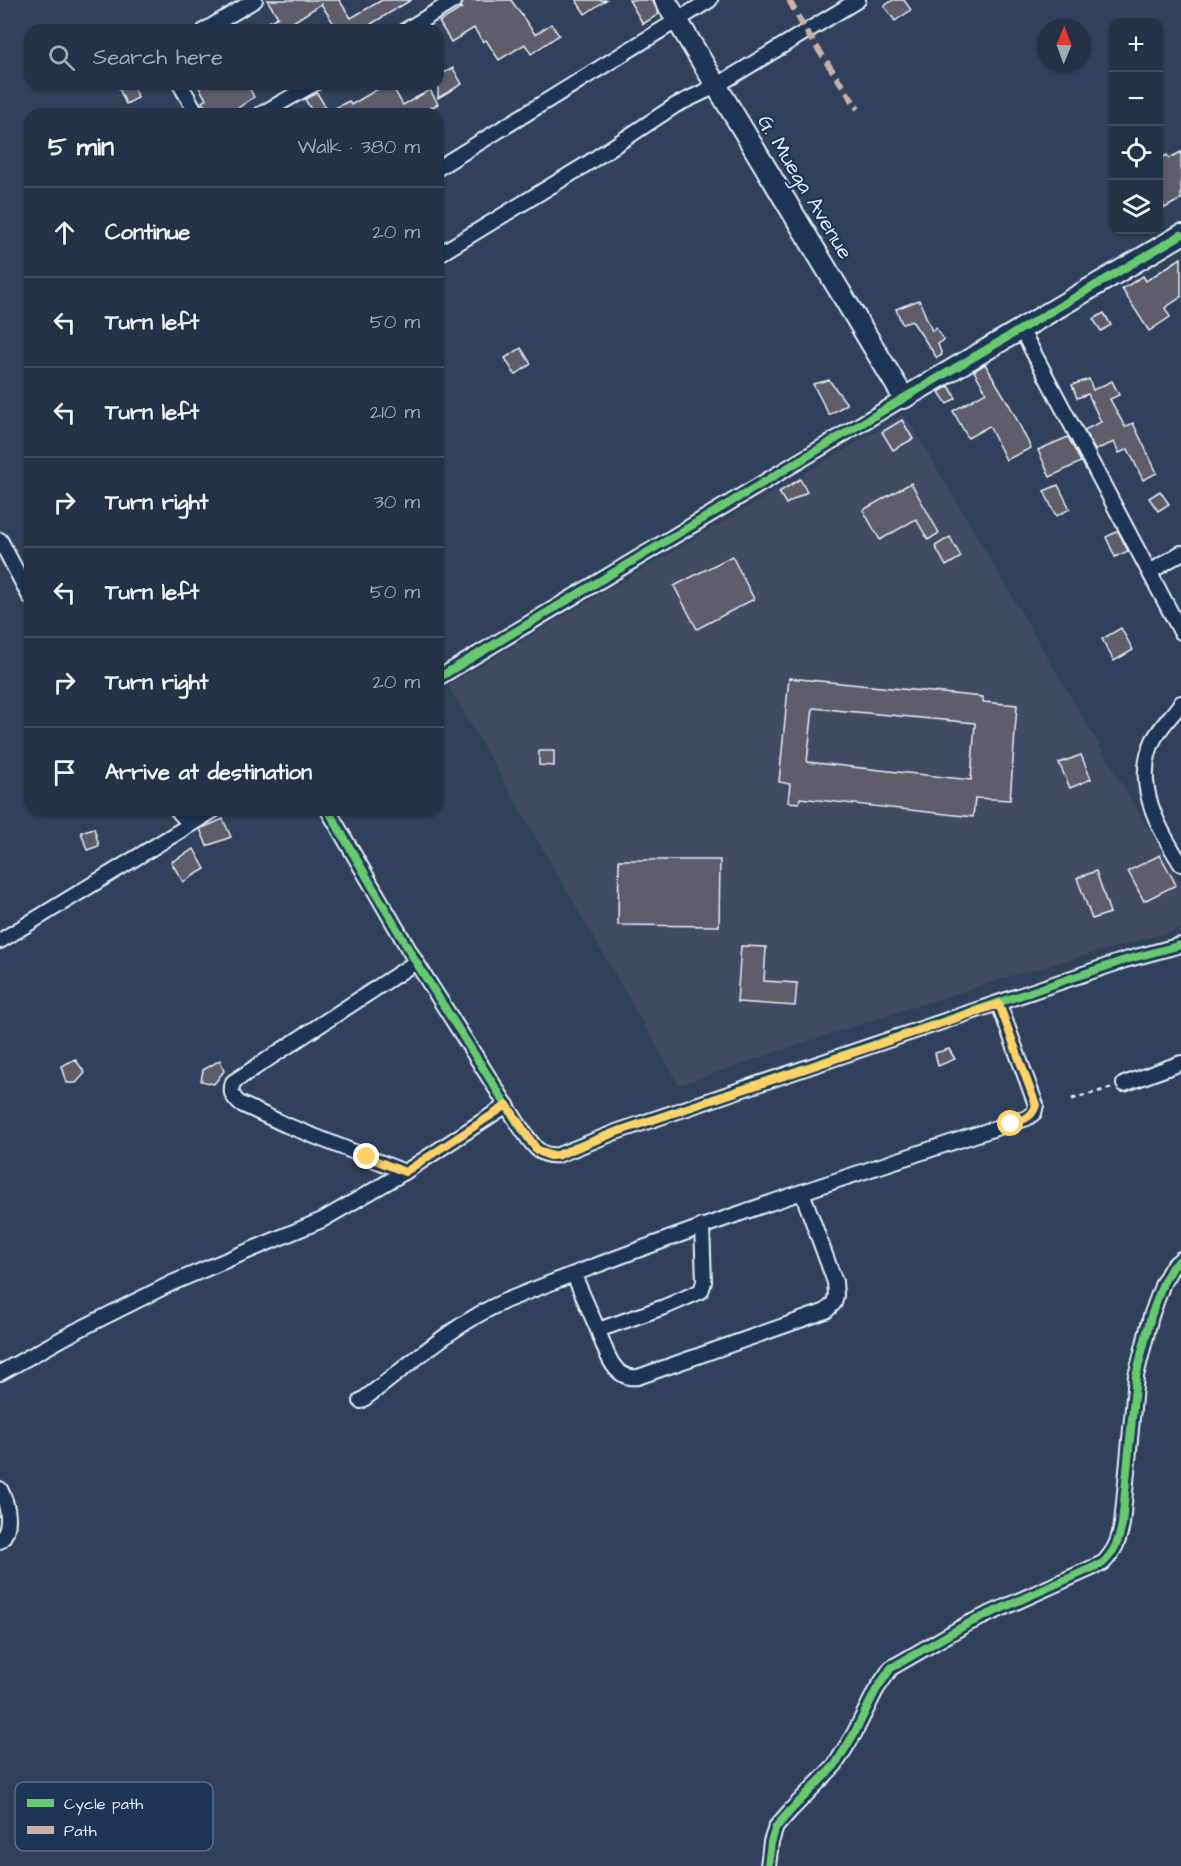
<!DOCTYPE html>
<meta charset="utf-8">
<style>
body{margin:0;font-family:"Architects Daughter",sans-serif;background:#2d394d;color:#f1f3f6}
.controls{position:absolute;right:18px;top:18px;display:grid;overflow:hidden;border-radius:12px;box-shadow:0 2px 4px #0004}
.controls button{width:54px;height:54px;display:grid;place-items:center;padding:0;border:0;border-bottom:2px solid #424c5f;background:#253146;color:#f1f3f6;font:30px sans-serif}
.compass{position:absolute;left:1037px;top:18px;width:54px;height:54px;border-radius:50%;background:#253146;box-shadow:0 2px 4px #0004;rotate:1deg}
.stop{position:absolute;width:18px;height:18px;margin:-14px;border:4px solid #ffd166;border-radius:50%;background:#fff}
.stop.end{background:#ffd166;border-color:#fff;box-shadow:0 2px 6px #0008}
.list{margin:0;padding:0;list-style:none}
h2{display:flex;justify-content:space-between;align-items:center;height:78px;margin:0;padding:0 24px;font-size:26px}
h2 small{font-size:20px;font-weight:400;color:#a3a9b3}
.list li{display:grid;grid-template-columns:39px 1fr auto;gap:18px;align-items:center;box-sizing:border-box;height:90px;padding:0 24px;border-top:2px solid #424c5f}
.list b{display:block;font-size:22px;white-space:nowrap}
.list em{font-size:20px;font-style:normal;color:#a3a9b3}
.icon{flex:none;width:33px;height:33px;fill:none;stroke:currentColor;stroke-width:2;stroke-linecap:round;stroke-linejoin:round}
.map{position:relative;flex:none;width:1181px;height:1866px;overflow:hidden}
.search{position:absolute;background:#253146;box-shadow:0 2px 4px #0004;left:24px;top:24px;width:420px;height:66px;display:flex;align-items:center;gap:15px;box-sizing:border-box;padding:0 21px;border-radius:18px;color:#a3a9b3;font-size:22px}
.panel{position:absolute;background:#253146;box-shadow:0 2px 4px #0004;left:24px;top:108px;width:420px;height:708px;border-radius:18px}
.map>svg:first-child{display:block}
.built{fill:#424c64}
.building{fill:#5f5d6a;stroke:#e8f1f8;stroke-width:1.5;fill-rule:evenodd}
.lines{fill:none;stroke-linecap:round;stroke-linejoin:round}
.street-casing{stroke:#e8f1f8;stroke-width:18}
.secondary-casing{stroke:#e8f1f8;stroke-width:24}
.path{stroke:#e8f1f8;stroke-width:3;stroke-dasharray:4.5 4.5;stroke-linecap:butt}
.street{stroke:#1d3557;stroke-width:14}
.secondary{stroke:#1d3557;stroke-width:20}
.quiet{stroke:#cab0a6;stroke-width:6;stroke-dasharray:12 6;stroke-linecap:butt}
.cycleway-casing{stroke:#1d3557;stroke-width:11}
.cycleway{stroke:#67ca6e;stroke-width:8}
.route{stroke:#ffd166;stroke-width:8}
.labels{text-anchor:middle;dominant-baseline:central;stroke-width:4.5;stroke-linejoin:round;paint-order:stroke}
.street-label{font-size:21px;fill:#e8f1f8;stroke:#1d3557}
.key{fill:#1d3557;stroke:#5a6d87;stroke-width:1.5}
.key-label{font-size:16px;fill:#e8f1f8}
</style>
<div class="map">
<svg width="1181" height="1866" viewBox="0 0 1181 1866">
<rect width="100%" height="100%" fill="#31415d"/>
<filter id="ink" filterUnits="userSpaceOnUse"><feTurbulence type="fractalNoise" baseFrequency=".0167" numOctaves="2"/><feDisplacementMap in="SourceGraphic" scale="12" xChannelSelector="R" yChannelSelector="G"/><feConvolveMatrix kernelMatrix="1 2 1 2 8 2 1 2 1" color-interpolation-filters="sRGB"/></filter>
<g filter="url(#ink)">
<path class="built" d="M905,414l276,471v44l-164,45 -151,48 -187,63 -231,-400z"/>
<g class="building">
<path d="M267,0h72l12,18 31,-18h29l-40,24 4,6h-44l5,-3 -15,-23 -40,26h-28l25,-13z"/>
<path d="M464,0h47l23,33 2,1 15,-10 8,11 -28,19 -6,-10 -26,16 -13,-20 -3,2 -9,-14 -23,14 -12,-20 23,-14 -1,-2z"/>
<path d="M576,0h30l-21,14z"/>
<path d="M629,0h23l7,14 -16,10z"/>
<path d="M893,0h11l7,10 -16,11 -11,-15z"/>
<path d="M453,68l9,16 -24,14v-22z"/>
<path d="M117,84h15l6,14 -12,6z"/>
<path d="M197,84h50l7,13 -25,17h-19l-8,-12 4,-3z"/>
<path d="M375,84h16l12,21 27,-15 8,14 -19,10h-96l26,-13 2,4 27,-16z"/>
<path d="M317,93l8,13 -12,7 -8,-14z"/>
<path d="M1181,152v47l-16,9 -7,-11v-37l9,-5 2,3z"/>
<path d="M1181,258v39l-16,11 5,9 -21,14 -27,-42 21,-13 3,5z"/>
<path d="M919,300l13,31 4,-3 8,12 -6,4 4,11 -5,3 -25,-37 -10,3 -6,-15z"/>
<path d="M1104,313l7,12 -10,6 -8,-12z"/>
<path d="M521,348l10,16 -16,11 -10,-17z"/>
<path d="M985,364l25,42 21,42 -25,12 -17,-34 -21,12 -15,-27 33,-19 -12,-21z"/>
<path d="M1089,379l4,11 19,-9 7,14 -9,4 15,28 8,-4 24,50 -14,7 -15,-31 -9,4 -5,-11 -19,8 -11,-20 17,-8 -13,-28 -11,4 -5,-13z"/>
<path d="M829,380l18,24 -18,11 -16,-31z"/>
<path d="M949,386l7,12 -9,6 -8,-12z"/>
<path d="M902,420l11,19 -20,11 -11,-18z"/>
<path d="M1068,437l13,25 -31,15 -12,-27z"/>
<path d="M800,479l7,13 -21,12 -7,-12z"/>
<path d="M911,483l28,50 -11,7 -12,-21 -36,21 -17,-30z"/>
<path d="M1058,485l12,24 -14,7 -12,-25z"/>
<path d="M1160,491l9,13 -11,7 -9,-13z"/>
<path d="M1118,531l10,20 -13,6 -9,-20z"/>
<path d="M950,537l11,20 -15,9 -11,-20z"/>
<path d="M732,556l22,43 -57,30 -23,-43z"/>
<path d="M1121,628l12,22 -19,11 -12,-22z"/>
<path d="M789,678l194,19v5l34,3 -7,95 -35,-2 -2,19 -173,-19 -1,5 -11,-1 2,-18 -11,-2zM813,708l162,15 -4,57 -164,-18z"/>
<path d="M539,751h15v15l-15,-1z"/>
<path d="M1081,755l10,24 -21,9 -11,-25z"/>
<path d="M223,819l8,18 -24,9 -7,-17z"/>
<path d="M94,828l5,18 -12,4 -6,-18z"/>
<path d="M194,849l11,20 -22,13 -12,-20z"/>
<path d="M1160,855l16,30 -32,16 -16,-30z"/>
<path d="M619,860h101l-1,66 -101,-1z"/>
<path d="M1096,871l14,42 -18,6 -15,-41z"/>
<path d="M741,946l25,1 -2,34 33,2 -2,23 -58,-4z"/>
<path d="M949,1049l6,10 -17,7 -3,-13z"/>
<path d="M75,1059l10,14 -9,10h-9l-5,-17z"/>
<path d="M220,1060l4,11 -10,13 -13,-3 2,-11z"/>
</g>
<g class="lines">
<defs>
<g id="street">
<path d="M205,30l50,-30"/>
<path d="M406,30l49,-30"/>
<path d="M180,84l17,30"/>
<path d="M261,114l53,-30"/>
<path d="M438,168l272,-168"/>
<path d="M438,255l144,-88 94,-62 40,-19 142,-86"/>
<path d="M1021,329l160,303"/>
<path d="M0,540l30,57"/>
<path d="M1150,572l31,-19"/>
<path d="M438,678l466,-280"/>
<path d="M1181,703c-9,13 -21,24 -28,38 -20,43 5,87 28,123"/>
<path d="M177,810l13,14"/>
<path d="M328,810l88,152 103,163c11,15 18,33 39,30l58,-23 509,-172 56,-15"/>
<path d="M0,941l214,-131"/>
<path d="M1124,1084l57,-21"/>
<path d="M405,1172l-119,-47 -47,-22c-7,-7 -9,-11 -6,-21l183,-120"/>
<path d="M574,1275l24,55 69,-24 34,-15 3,-9 -2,-56"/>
<path d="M598,1330c7,19 15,51 40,47l188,-66 8,-8 2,-8 -1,-13 -33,-90"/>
<path d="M0,1373l76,-42 96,-48 150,-63 83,-48 102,-67"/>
<path d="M361,1401c47,-34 90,-76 144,-100 171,-69 346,-126 522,-183l7,-5 2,-8 -37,-101"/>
<path d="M0,1489c8,15 13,39 0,52"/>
<path d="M768,1866l3,-24 5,-15 14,-16 45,-46 19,-31 22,-44 15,-22 76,-44 136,-61c12,-12 16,-23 19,-39l14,-148 15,-60 12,-33 9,-16 9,-8"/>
</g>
<path id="secondary" d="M665,0l239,398 277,-163"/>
</defs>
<use href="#street" class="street-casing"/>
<use href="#secondary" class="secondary-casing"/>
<path class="path" d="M1072,1099l39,-11"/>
<use href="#street" class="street"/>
<use href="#secondary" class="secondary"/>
<path class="quiet" d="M789,0l17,31 52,78"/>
<defs>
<g id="cycleway">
<path d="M438,678l466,-280 277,-163"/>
<path d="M328,810l88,152 103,163c11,15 18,33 39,30l58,-23 509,-172 56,-15"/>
<path d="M768,1866l3,-24 5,-15 14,-16 45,-46 19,-31 22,-44 15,-22 76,-44 136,-61c12,-12 16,-23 19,-39l14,-148 15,-60 12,-33 9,-16 9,-8"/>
</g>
</defs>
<use href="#cycleway" class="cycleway-casing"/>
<use href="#cycleway" class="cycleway"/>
</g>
</g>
<g class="lines" filter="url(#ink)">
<path class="route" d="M367,1157l38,15 102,-67 30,45 13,6 8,-1 58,-23 383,-128 37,101c-4,13 -13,15 -25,19"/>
</g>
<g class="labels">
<g class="street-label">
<text transform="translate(805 187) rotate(59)">G. Muega Avenue</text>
</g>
</g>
<rect x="15" y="1782" width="198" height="69" rx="9" class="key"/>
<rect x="27" y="1799" width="27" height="8" fill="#67ca6e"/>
<rect x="27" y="1826" width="27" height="8" fill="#cab0a6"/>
<g class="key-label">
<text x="64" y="1809">Cycle path</text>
<text x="64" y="1836">Path</text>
</g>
</svg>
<div class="controls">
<button>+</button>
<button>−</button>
<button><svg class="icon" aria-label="locate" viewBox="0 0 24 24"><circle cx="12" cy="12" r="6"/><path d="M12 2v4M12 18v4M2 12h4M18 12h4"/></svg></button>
<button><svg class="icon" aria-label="layers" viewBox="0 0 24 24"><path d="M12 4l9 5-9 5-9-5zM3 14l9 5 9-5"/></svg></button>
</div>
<svg class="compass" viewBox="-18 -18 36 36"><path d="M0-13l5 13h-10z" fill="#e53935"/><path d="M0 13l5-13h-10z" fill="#a3a9b3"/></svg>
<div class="stop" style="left:1011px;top:1124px"></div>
<div class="stop end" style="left:367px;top:1157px"></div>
<div class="search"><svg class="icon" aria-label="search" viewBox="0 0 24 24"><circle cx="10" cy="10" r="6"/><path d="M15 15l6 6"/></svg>Search here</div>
<section class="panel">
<h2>5 min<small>Walk · 380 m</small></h2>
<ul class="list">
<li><svg class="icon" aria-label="ahead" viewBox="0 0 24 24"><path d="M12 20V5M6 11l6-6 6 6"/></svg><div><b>Continue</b></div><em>20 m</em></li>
<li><svg class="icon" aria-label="left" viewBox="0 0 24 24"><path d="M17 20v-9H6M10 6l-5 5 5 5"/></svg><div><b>Turn left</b></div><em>50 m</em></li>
<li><svg class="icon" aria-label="left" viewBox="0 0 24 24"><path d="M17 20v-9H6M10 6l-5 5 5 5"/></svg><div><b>Turn left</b></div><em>210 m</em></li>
<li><svg class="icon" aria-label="right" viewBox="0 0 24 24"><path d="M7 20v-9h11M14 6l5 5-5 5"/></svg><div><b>Turn right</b></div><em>30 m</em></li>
<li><svg class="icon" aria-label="left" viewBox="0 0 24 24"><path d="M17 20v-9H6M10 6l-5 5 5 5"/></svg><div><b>Turn left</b></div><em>50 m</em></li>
<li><svg class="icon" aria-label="right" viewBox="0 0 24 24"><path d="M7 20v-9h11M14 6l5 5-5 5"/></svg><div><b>Turn right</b></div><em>20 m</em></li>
<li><svg class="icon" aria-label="arrive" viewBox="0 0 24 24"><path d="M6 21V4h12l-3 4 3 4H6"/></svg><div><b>Arrive at destination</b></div></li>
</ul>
</section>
</div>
